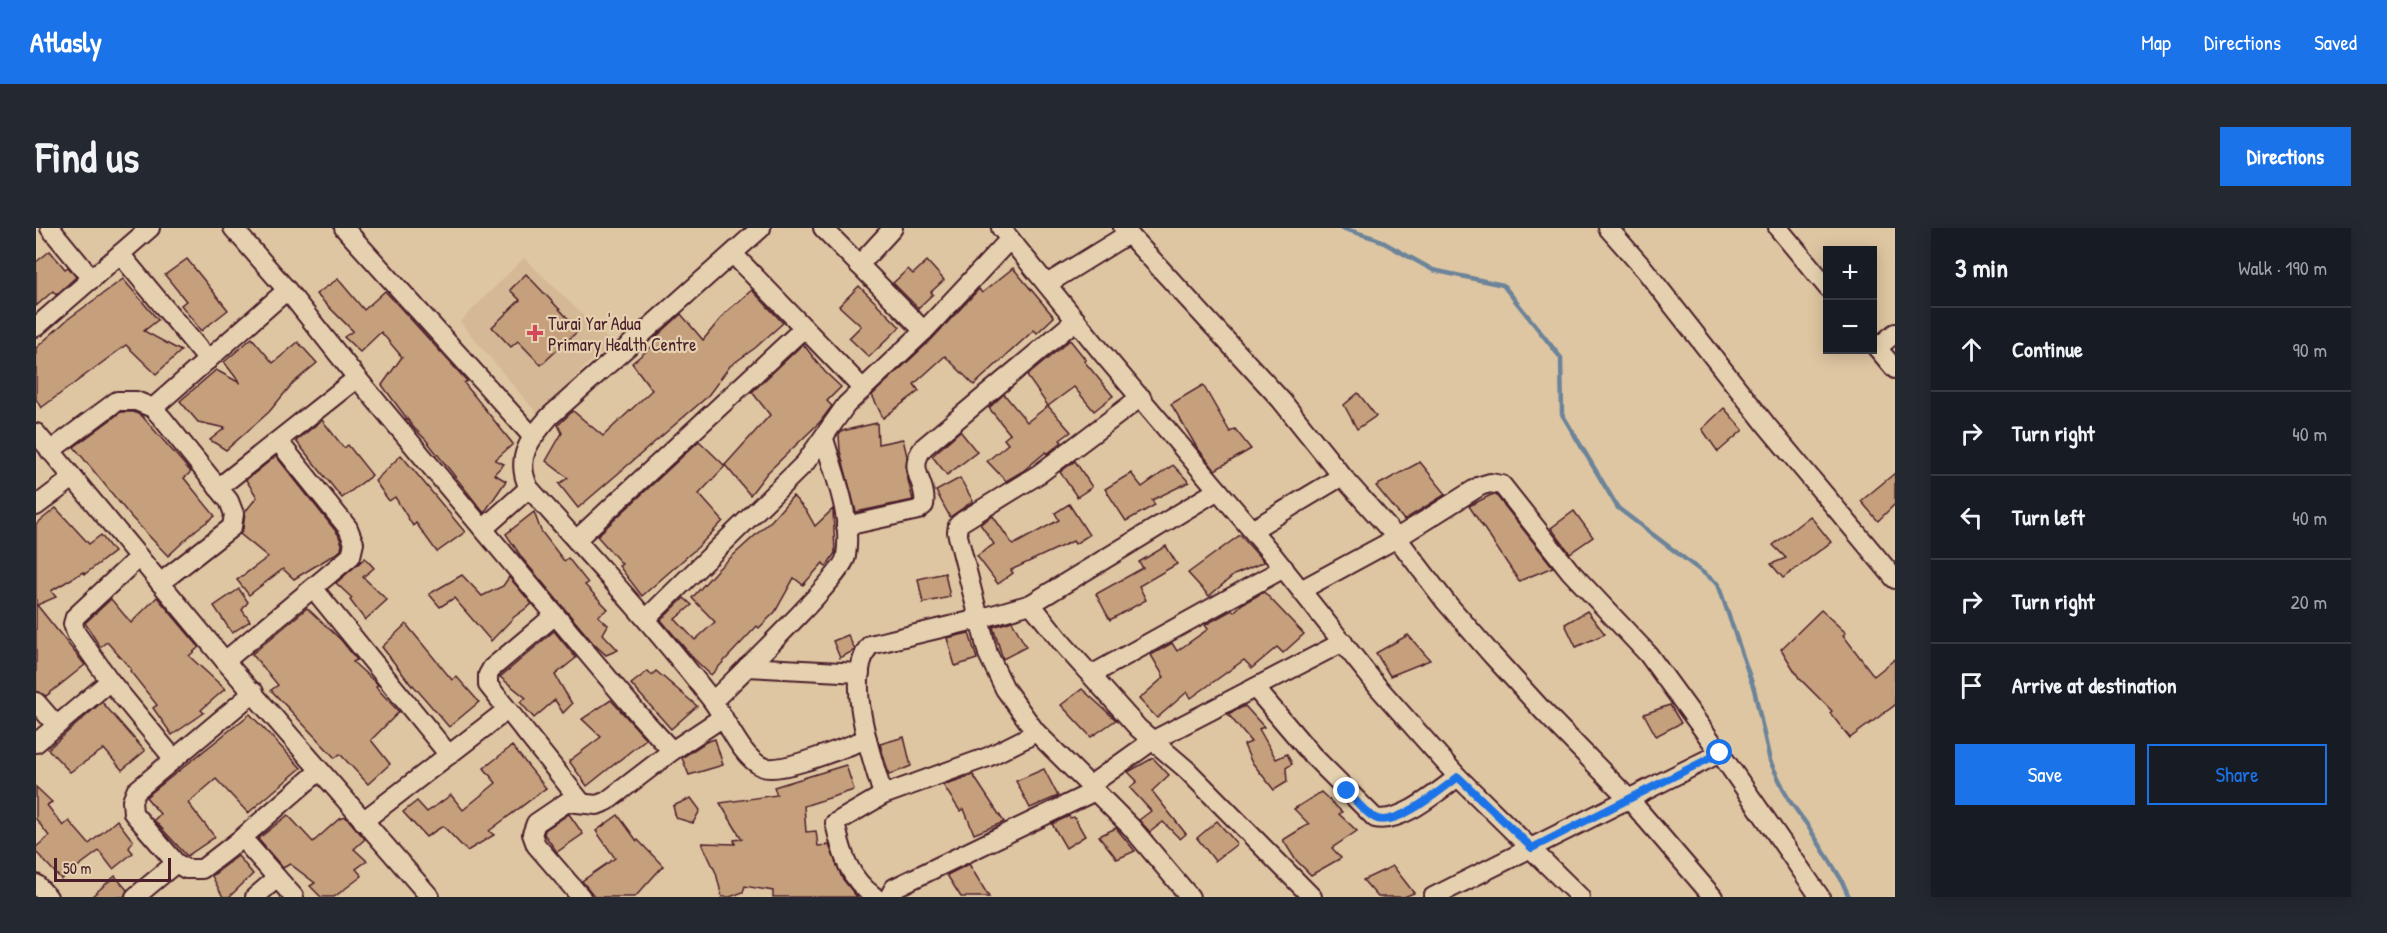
<!DOCTYPE html>
<meta charset="utf-8">
<style>
body{margin:0;font-family:"Patrick Hand",sans-serif;background:#242831;color:#f1f3f6}
.controls{position:absolute;right:18px;top:18px;display:grid;overflow:hidden;border-radius:0px;box-shadow:0 3px 15px #0003}
.controls button{width:54px;height:54px;display:grid;place-items:center;padding:0;border:0;border-bottom:2px solid #363941;background:#171b24;color:#f1f3f6;font:30px sans-serif}
.scale{position:absolute;left:18px;bottom:15px;width:117px;box-sizing:border-box;padding-left:6px;border:3px solid #4a1f2b;border-top:0;font-size:16px;line-height:21px;white-space:nowrap;color:#4a1f2b;-webkit-text-stroke:4px #e5d1af;paint-order:stroke}
.stop{position:absolute;width:18px;height:18px;margin:-14px;border:4px solid #1a73e8;border-radius:50%;background:#fff}
.stop.end{background:#1a73e8;border-color:#fff;box-shadow:0 2px 6px #0008}
.list{margin:0;padding:0;list-style:none}
h2{display:flex;justify-content:space-between;align-items:center;height:78px;margin:0;padding:0 24px;font-size:26px}
h2 small{font-size:20px;font-weight:400;color:#9ea1a6}
.list li{display:grid;grid-template-columns:39px 1fr auto;gap:18px;align-items:center;box-sizing:border-box;height:84px;padding:0 24px;border-top:2px solid #363941}
.list b{display:block;font-size:22px;white-space:nowrap}
.list em{font-size:20px;font-style:normal;color:#9ea1a6}
.actions{display:flex;gap:12px;padding:18px 24px}
.actions a{flex:1;padding:14px 0;border:2px solid #1a73e8;border-radius:0px;text-align:center;font-size:21px;color:#1a73e8}
.actions .main{background:#1a73e8;color:#fff}
.icon{flex:none;width:33px;height:33px;fill:none;stroke:currentColor;stroke-width:2;stroke-linecap:round;stroke-linejoin:round}
.map{position:relative;flex:none;width:1859px;height:669px;overflow:hidden;border-radius:0px}
header{display:flex;align-items:center;gap:36px;box-sizing:border-box;height:84px;padding:0 30px;background:#1a73e8;color:#fff}
header strong{font-size:28px}
nav{display:flex;gap:33px;margin-inline-start:auto;font-size:21px}
.intro{display:flex;align-items:center;justify-content:space-between;box-sizing:border-box;height:144px;padding:0 36px}
h1{margin:0;font-size:42px}
.button{padding:15px 27px;border-radius:0px;background:#1a73e8;color:#fff;font-size:21px;font-weight:700}
main{display:flex;gap:36px;padding:0 36px}
aside{flex:1;background:#171b24;border-radius:0px;box-shadow:0 3px 15px #0003}
.map>svg:first-child{display:block}
.built{fill:#d5b895}
.lines{fill:none;stroke-linecap:round;stroke-linejoin:round}
.stream{stroke:#6c849a;stroke-width:4.5}
.building{fill:#c6a07c;stroke:#4a1f2b;stroke-width:1.5}
.minor-casing{stroke:#4a1f2b;stroke-width:22}
.minor{stroke:#e5d1af;stroke-width:18}
.route{stroke:#1a73e8;stroke-width:8}
.poi-dot{fill:#d1495b;stroke:#e5d1af;stroke-width:2}
.labels{text-anchor:middle;dominant-baseline:central;stroke-width:4.5;stroke-linejoin:round;paint-order:stroke}
.poi-label{font-size:18px;fill:#4a1f2b;stroke:#e5d1af;text-anchor:start}
</style>
<header>
<strong>Atlasly</strong>
<nav><a>Map</a><a>Directions</a><a>Saved</a></nav>
</header>
<div class="intro"><h1>Find us</h1><a class="button">Directions</a></div>
<main>
<div class="map">
<svg width="1859" height="669" viewBox="0 0 1859 669">
<rect width="100%" height="100%" fill="#dfc6a2"/>
<filter id="ink" filterUnits="userSpaceOnUse"><feTurbulence type="fractalNoise" baseFrequency=".0167" numOctaves="2"/><feDisplacementMap in="SourceGraphic" scale="12" xChannelSelector="R" yChannelSelector="G"/><feConvolveMatrix kernelMatrix="1 2 1 2 8 2 1 2 1" color-interpolation-filters="sRGB"/></filter>
<g filter="url(#ink)">
<path class="built" d="M488,30l89,86 -27,21 -46,52 -80,-95z"/>
<g class="lines">
<path class="stream" d="M1306,0l35,11 56,31 70,15 58,73 1,56 56,94 100,76 36,105 16,72 19,39 19,26 33,53 8,18"/>
</g>
<g class="building">
<path d="M14,23l15,18 3,-2 8,10 -20,18 -3,-4 -17,15v-44z"/>
<path d="M151,31l41,51 -27,21 -20,-26 5,-4 -21,-26z"/>
<path d="M891,33l17,19 -13,12 2,2 -15,14 -25,-25 15,-14 5,5z"/>
<path d="M977,40l41,49 -17,16 -3,-3 -60,55 -29,-29 -31,28 5,7 -36,27 -11,-23 60,-56 47,-50 3,4z"/>
<path d="M490,46l53,56 -38,35 -23,-24 -7,6 -19,-20 28,-27 -10,-10z"/>
<path d="M87,51l35,41 -14,11 37,20 -25,23 -30,-29 -85,63 -5,-9v-51l32,-29z"/>
<path d="M302,51l26,31 21,-19 82,90 -3,2 49,61 -18,16 9,4 -10,10 12,7 -22,32 -58,-73 -12,-12 -32,-43 20,-28 -21,-25 -21,20 -16,-15 9,-6 -37,-37z"/>
<path d="M823,58l41,41 -31,30 -20,-19 12,-12 -22,-20z"/>
<path d="M716,62l31,33 -28,25 -25,18 -23,31 -129,111 -19,-24 9,-6 -22,-17 16,-28 -4,-8 15,-14 30,25 49,-46 -20,-27 24,-20 -1,-5 26,-24 22,26 23,-28z"/>
<path d="M216,110l21,25 25,-21 19,21 -24,20 -24,29 -43,38 -16,-10 15,-12 -27,-6 -18,-21 36,-31 24,13 -16,-21z"/>
<path d="M1034,112l16,20 -2,1 29,35 -19,15 -20,-24 -26,19 -21,-30z"/>
<path d="M767,116l22,28 16,15 -14,14 5,5 -12,16 -53,51 -17,22 -25,-30 45,-50 -18,-23z"/>
<path d="M1167,157l27,47 5,-3 16,20 -36,21 -19,-24 -25,-42z"/>
<path d="M1322,165l18,23 -19,13 -13,-24z"/>
<path d="M968,166l23,28 21,-16 23,26 -11,8 2,2 -15,12 -1,-2 -23,19 -17,10 -19,-20 21,-17 -4,-5 6,-5 -21,-26z"/>
<path d="M1688,180l19,22 -25,22 -16,-23z"/>
<path d="M85,184h13l8,4 49,56 -7,6 31,38 -18,13 -29,27 -36,-38 -58,-71z"/>
<path d="M286,192l22,28 4,-3 24,30 -30,23 -46,-57z"/>
<path d="M841,195l1,21 25,-5 4,17 -1,16 7,28 -57,12 -16,-61 -1,-16 3,-4z"/>
<path d="M924,203l17,21 -30,23 -15,-19z"/>
<path d="M663,213l26,25 -26,28 24,27 -25,26 -56,49 -23,-30 3,-2 -25,-28z"/>
<path d="M365,227l64,77 -28,20 -21,-29 -3,3 -18,-29 -6,4 -14,-20z"/>
<path d="M240,228l62,78 4,10 -1,6 -6,4 -41,25 -11,-10 -34,26 -12,-15 31,-23 -28,-23 3,-5 2,-17 12,-15 -11,-17z"/>
<path d="M1039,233l17,26 -15,10 -17,-25z"/>
<path d="M1384,234l26,32 -42,26 -28,-34z"/>
<path d="M1137,237l16,17 -37,18 3,5 -29,16 -21,-32 26,-16 11,14z"/>
<path d="M1859,245v31l-17,17 -17,-20z"/>
<path d="M924,250l13,23 -23,16 -14,-26z"/>
<path d="M1455,267h5l57,72 -34,14 -50,-75z"/>
<path d="M757,268l14,16 8,14 18,-17 2,44 -9,14 -3,-4 -20,22 -9,-7 -19,34 -16,16 -2,-2 -46,49 -17,-16 -33,-39 23,-22 8,7 -17,14 20,21 20,-18 -23,-24 25,-28 55,-50z"/>
<path d="M1033,276l20,31 -14,9 -2,-3 -62,29 2,3 -15,11 -21,-28 17,-12 -14,-20 13,-8 20,29 46,-25 -4,-7z"/>
<path d="M20,280l33,36 12,-9 13,17 -29,22 -2,-2 -32,19 5,6 -19,8 48,60 -39,31 -10,-5v-167z"/>
<path d="M1538,283l19,26 -23,16 -19,-25z"/>
<path d="M498,284l7,19 23,30 4,-3 20,25 -3,2 23,24 -10,7 10,9 -5,9 15,16 -12,5 -12,-11 -72,-86 -16,-24z"/>
<path d="M1774,288l21,26 -48,36 -12,-14 15,-6 -13,-13z"/>
<path d="M1204,307l24,27 -30,13 -25,21 -21,-23z"/>
<path d="M1130,318l11,18 -38,22 7,14 -36,20 -14,-26 47,-26 -4,-6z"/>
<path d="M329,330l9,10 -11,9 24,23 -22,20 -15,-20 2,-2 -16,-15z"/>
<path d="M909,345l5,24 -27,6 -5,-24z"/>
<path d="M426,347l20,21 21,-10 6,-9 23,27 -18,13 -23,24 -37,-43 -14,9 -11,-13z"/>
<path d="M203,361l9,13 -6,8 8,11 -18,12 -18,-27z"/>
<path d="M1228,364l40,42 -21,19 -6,-6 -25,21 -8,-8 -53,38 -4,-6 -30,26 -18,-19 25,-22 -13,-22 21,-12 5,8 31,-22 -3,-4 27,-15 2,2 8,-8z"/>
<path d="M121,369l42,50 -10,9 36,33 -24,21 3,3 -32,22 -19,-27 4,-3 -27,-34 1,-2 -24,-27 -7,5 -15,-24 26,-24 20,24z"/>
<path d="M271,380l34,32 16,20 -4,2 23,21 2,2 -2,2 23,25 -28,28 19,24 -22,20 -28,-30 -5,4 -64,-68 7,-5 -26,-31z"/>
<path d="M1785,382l25,23 -3,2 31,41 21,-17v46l-45,33 -20,-25 2,-2 -33,-33 -18,-29z"/>
<path d="M1551,383l18,23 -29,13 -11,-23z"/>
<path d="M976,393l14,26 -23,12 -10,-32z"/>
<path d="M370,396l46,56 4,-4 23,26 -30,25 -36,-42 -1,1 -30,-39z"/>
<path d="M518,403l22,27 -21,17 17,29 -9,9 -8,-13 -21,18 -14,-16 6,-4 -26,-21z"/>
<path d="M933,405l8,26 -22,7 -8,-28z"/>
<path d="M812,407l7,15 -15,8 -7,-17z"/>
<path d="M1372,407l22,25 -40,16 -14,-23z"/>
<path d="M612,443l4,4 4,-4 41,35 -26,23 -40,-45z"/>
<path d="M1046,461l34,31 -25,17 -30,-32z"/>
<path d="M575,472l35,39 -59,47 -18,-25 32,-24 -19,-18z"/>
<path d="M66,474l43,49 -23,19 -18,-21 -34,23 -22,-23z"/>
<path d="M1634,477l11,18 -25,13 -12,-22z"/>
<path d="M1209,478l19,21 -5,2 17,30 11,-5 5,10 -6,4 1,14 -13,8 -23,-29 -7,-16 7,-3 -23,-28z"/>
<path d="M214,486l51,54 -53,45 -32,-34 -28,24 27,34 -28,19 -33,-36 6,-6 -14,-17z"/>
<path d="M868,509l7,29 -22,9 -9,-31z"/>
<path d="M679,511l8,26 -34,10 -7,-17 24,-16z"/>
<path d="M476,518l34,42 -57,43 5,4 -27,16 -24,-25 -17,11 -23,-25 14,-11 10,11 24,-17 12,15 33,-27 -12,-15z"/>
<path d="M1117,530l16,17 -17,16 34,43 -6,5 -17,-17 -13,10 -11,-12 12,-9 -21,-23 7,-7 -9,-9z"/>
<path d="M810,537l8,25 -50,16 2,26 10,-1 2,15 11,-1 13,33 15,19h-84v-6l-28,-5 -2,6 -13,5h-8l-6,-24 -14,-30 33,1 -1,-4 8,-1 -22,-36 57,-8 -3,-8z"/>
<path d="M1008,541l14,27 -28,12 -14,-27z"/>
<path d="M937,547l31,47 -30,12 -10,-25 -4,2 -17,-26z"/>
<path d="M0,559l16,15 -5,3 16,21 6,-5 20,23 28,-24 16,21 -4,7 4,5 -20,16 -14,-18 -38,28 -25,-27v-5l13,-11 -13,-17z"/>
<path d="M1285,564l21,20 -3,2 18,17 -25,17 9,10 -30,17 -16,-16 -12,-19 26,-16 -15,-15z"/>
<path d="M655,570l9,12 -7,13 -17,-5 -3,-12z"/>
<path d="M533,586l14,20 -26,18 -13,-18 1,-4z"/>
<path d="M252,587l25,27 26,-23 7,-2 19,22 -11,10 13,12 -11,8 6,7 -28,21h-13l-11,-11 5,-3 -25,-19 -7,4 -25,-29z"/>
<path d="M582,587l19,26 1,-1 25,26 -28,31h-40l-13,-16 33,-23 -19,-27z"/>
<path d="M1033,588l1,2 4,-1 11,19 -19,12 -14,-24z"/>
<path d="M1181,593l20,23 -22,17 -18,-23z"/>
<path d="M1080,600l19,23 -18,8 -18,-23z"/>
<path d="M202,628l15,18 -24,23h-6l-11,-21z"/>
<path d="M933,636l20,33h-28l-14,-22z"/>
<path d="M1357,638l21,27 -10,4h-26l-15,-17z"/>
<path d="M79,648l12,14 -3,7h-33z"/>
</g>
<g class="lines">
<defs>
<g id="minor">
<path d="M14,0l42,51"/>
<path d="M197,0l54,62 70,88 126,151 157,187 32,35"/>
<path d="M308,0l188,208"/>
<path d="M725,0l-211,188c-20,23 -36,42 -21,72 62,69 125,137 182,211 15,19 30,59 52,68 19,7 84,-21 104,-28"/>
<path d="M787,0l101,103"/>
<path d="M965,0l103,127 168,199 106,133 80,90"/>
<path d="M1087,0l158,172 61,76 55,62 48,63 47,54 52,57 85,87 84,98"/>
<path d="M1572,0l37,42 123,157 127,152"/>
<path d="M1742,0l50,60"/>
<path d="M84,26l88,106"/>
<path d="M697,26l130,135"/>
<path d="M823,37l34,-37"/>
<path d="M1011,56l81,-50"/>
<path d="M0,99l114,-99"/>
<path d="M1836,114l23,27"/>
<path d="M1841,120l18,-15"/>
<path d="M1105,169l-102,77 -76,47 -5,4 -1,7 31,122 17,35 30,42 96,96 59,70"/>
<path d="M117,180l134,-118"/>
<path d="M0,205l189,228 205,236"/>
<path d="M14,223l67,-50h19l17,7 9,10 67,83 5,13 -2,13 -72,56"/>
<path d="M182,260l139,-110"/>
<path d="M0,278l37,-28"/>
<path d="M810,298l72,-16 6,-5c4,-23 -19,-35 0,-58l152,-127"/>
<path d="M447,301l46,-41"/>
<path d="M1216,302l90,-54"/>
<path d="M540,312l228,-212"/>
<path d="M277,360l136,167"/>
<path d="M1265,362l96,-52 83,-52 10,-3 12,2 68,86 78,83 72,99 100,144"/>
<path d="M995,376l32,40 75,84 48,41 126,128"/>
<path d="M519,387l-63,53 -4,7v10l94,118"/>
<path d="M610,391l159,-156 41,-58 78,-74 86,-92"/>
<path d="M189,433l126,-105 3,-13 -6,-15 -70,-87"/>
<path d="M711,439l113,6"/>
<path d="M1055,447l193,-107"/>
<path d="M74,453l63,77"/>
<path d="M1219,460l57,67 63,63c26,6 62,-26 83,-41l122,120"/>
<path d="M218,464l-118,99 -4,10 1,12 43,50 10,6h16l40,-31 77,-67"/>
<path d="M677,473c21,-21 131,-126 133,-145 6,-40 -11,-80 -22,-117"/>
<path d="M0,474l20,23"/>
<path d="M0,515l74,-62 -34,-48 -3,-9 2,-7 64,-60"/>
<path d="M1053,558l63,-45 191,-99"/>
<path d="M847,567c-11,-38 -40,-116 -13,-150l109,-26 52,-15 187,-114"/>
<path d="M327,593l144,-111"/>
<path d="M206,610l52,59"/>
<path d="M0,656l12,13"/>
<path d="M99,669l41,-34"/>
<path d="M219,669l22,-19"/>
<path d="M545,669l-45,-52 -4,-11 4,-11 31,-21 30,3 10,-4 65,-50 51,-34"/>
<path d="M839,669c-27,-19 -33,-44 -40,-74l48,-28 105,-38 38,-19 9,-7"/>
<path d="M853,669l5,-9 201,-97"/>
<path d="M1397,669l287,-144"/>
</g>
</defs>
<use href="#minor" class="minor-casing"/>
<use href="#minor" class="minor"/>
</g>
</g>
<g class="lines" filter="url(#ink)">
<path class="route" d="M1311,563c8,9 17,21 28,27 19,11 67,-29 83,-41l74,71 188,-95"/>
</g>
<path class="poi-dot" d="M496 96h6v6h6v6h-6v6h-6v-6h-6v-6h6z"/>
<g class="labels">
<g class="poi-label">
<text x="512" y="95">Turai Yar'Adua<tspan x="512" dy="21">Primary Health Centre</tspan></text>
</g>
</g>
</svg>
<div class="controls">
<button>+</button>
<button>−</button>
</div>
<div class="scale">50 m</div>
<div class="stop" style="left:1684px;top:525px"></div>
<div class="stop end" style="left:1311px;top:563px"></div>
</div>
<aside>
<h2>3 min<small>Walk · 190 m</small></h2>
<ul class="list">
<li><svg class="icon" aria-label="ahead" viewBox="0 0 24 24"><path d="M12 20V5M6 11l6-6 6 6"/></svg><div><b>Continue</b></div><em>90 m</em></li>
<li><svg class="icon" aria-label="right" viewBox="0 0 24 24"><path d="M7 20v-9h11M14 6l5 5-5 5"/></svg><div><b>Turn right</b></div><em>40 m</em></li>
<li><svg class="icon" aria-label="left" viewBox="0 0 24 24"><path d="M17 20v-9H6M10 6l-5 5 5 5"/></svg><div><b>Turn left</b></div><em>40 m</em></li>
<li><svg class="icon" aria-label="right" viewBox="0 0 24 24"><path d="M7 20v-9h11M14 6l5 5-5 5"/></svg><div><b>Turn right</b></div><em>20 m</em></li>
<li><svg class="icon" aria-label="arrive" viewBox="0 0 24 24"><path d="M6 21V4h12l-3 4 3 4H6"/></svg><div><b>Arrive at destination</b></div></li>
</ul>
<div class="actions"><a class="main">Save</a><a>Share</a></div>
</aside>
</main>
